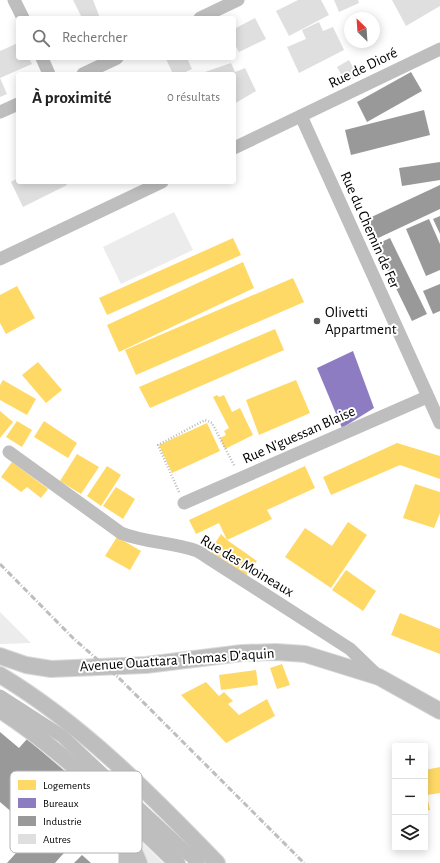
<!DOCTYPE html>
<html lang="fr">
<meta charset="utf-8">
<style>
body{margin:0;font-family:"Alegreya Sans",sans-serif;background:#f2f2f2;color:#222}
.controls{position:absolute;right:12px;bottom:12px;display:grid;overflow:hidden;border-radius:4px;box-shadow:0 2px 10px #0003}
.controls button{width:36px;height:36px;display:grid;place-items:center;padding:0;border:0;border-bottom:1px solid #e0e0e0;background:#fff;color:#222;font:20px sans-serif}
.compass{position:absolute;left:344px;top:12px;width:36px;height:36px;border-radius:50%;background:#fff;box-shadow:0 2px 10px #0003;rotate:335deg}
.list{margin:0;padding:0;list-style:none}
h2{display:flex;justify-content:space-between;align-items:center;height:52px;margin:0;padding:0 16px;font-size:17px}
h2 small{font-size:13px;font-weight:400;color:#767676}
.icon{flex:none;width:22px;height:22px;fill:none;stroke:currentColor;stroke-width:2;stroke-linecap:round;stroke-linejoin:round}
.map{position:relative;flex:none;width:440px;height:863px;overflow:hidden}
.search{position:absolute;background:#fff;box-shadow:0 2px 10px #0003;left:16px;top:16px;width:220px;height:44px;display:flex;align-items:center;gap:10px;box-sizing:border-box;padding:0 14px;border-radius:4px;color:#767676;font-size:15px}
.panel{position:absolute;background:#fff;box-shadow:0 2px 10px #0003;left:16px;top:72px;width:220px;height:112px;border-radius:4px}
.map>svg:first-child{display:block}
.green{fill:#ececec}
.homes{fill:#ffd966}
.offices{fill:#8e7cc3}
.industry{fill:#999}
.building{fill:#dfdfdf}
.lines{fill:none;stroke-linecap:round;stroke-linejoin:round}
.major-casing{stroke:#dbdbdb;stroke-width:18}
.path{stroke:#b9b9b9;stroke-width:2.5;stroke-dasharray:1 2;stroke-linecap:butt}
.minor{stroke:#bebebe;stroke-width:13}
.major{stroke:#bebebe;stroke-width:16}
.rail{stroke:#bebebe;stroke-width:3;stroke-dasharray:6 2 1 2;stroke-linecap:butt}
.poi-dot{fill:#595959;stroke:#fff;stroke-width:1.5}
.labels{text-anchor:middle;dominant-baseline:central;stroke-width:4;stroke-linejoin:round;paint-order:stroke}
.street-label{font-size:15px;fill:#000;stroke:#fff}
.poi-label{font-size:15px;fill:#000;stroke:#fff;text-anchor:start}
.key{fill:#fff;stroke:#b2b2b2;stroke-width:1}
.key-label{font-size:11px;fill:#000}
</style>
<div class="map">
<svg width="440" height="863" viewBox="0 0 440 863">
<rect width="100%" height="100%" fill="#fff"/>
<g class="green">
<path d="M174,212l19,38 -72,34 -18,-37z"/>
<path d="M0,612l31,31 -31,1z"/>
<path d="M140,840l23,23h-16z"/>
</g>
<g class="homes">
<path d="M233,238l8,17 -134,60 -8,-17z"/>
<path d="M243,262l11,26 -135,64 -12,-27z"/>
<path d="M293,278l11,24 -168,73 -11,-25z"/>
<path d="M17,286l18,32 -29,16 -6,-11v-28z"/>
<path d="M275,329l9,21 -134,58 -11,-21z"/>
<path d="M38,362l24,28 -16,13 -24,-28z"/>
<path d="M3,380l33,19 -9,16 -27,-15v-15z"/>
<path d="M296,380l14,33 -51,22 -13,-35z"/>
<path d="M217,395l2,2 5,-2 8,17 8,-4 13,27 -28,14 -5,-11 6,-3 -2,-4 5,-3 -16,-31z"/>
<path d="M0,411l13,11 -13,16z"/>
<path d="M17,421l15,9 -10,17 -16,-10z"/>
<path d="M44,421l33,22 -9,15 -34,-21z"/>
<path d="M207,423l13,28 -48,22 -13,-28z"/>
<path d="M397,443l43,13v23l-40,-14 -69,30 -8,-18z"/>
<path d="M77,454l22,13 -18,27 -21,-13z"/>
<path d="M12,462l36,27 -7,9 -14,-11 -6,5 -20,-15z"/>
<path d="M107,466l14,9 -20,31 -14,-10z"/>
<path d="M305,466l10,22 -48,22 5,9 -45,21 -8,-17 -23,11 -7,-14z"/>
<path d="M415,484l25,8v21l-6,15 -31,-10z"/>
<path d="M116,487l19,12 -12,20 -20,-13z"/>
<path d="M348,522l19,13 -36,53 -46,-31 20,-29 27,18z"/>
<path d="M221,534l6,6 30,21 -12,16 -35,-26z"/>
<path d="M117,537l24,14 -11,19 -25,-14z"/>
<path d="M346,570l30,21 -13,20 -31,-21z"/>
<path d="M400,613l40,16v25l-49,-19z"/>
<path d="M282,664l8,21 -13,4 -7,-21z"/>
<path d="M256,670l2,15 -37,5 -2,-15z"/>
<path d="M206,682l13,14 5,-4 9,9 -5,3 11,11 28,-16 8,17 -49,27 -45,-48z"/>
<path d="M440,767v26l-13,2 3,15 -5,1v-41z"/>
</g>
<path class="offices" d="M353,351l21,57 -32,20 -25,-60z"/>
<g class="industry">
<path d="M411,72l11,19 -55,31 -10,-20z"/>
<path d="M424,110l6,25 -79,20 -6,-25z"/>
<path d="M440,162v18l-38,6 -3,-18z"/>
<path d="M440,185v24l-66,31 -9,-20z"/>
<path d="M440,216v18l-7,-15z"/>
<path d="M429,219l11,25v26l-14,6 -20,-47z"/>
<path d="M390,238l37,76 -15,7 -37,-76z"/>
<path d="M440,284v27l-7,3 -10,-23z"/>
<path d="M0,732l19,16 8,-9 59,50 -43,49 10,9 33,-39 21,18 -11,13 -11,-10 -30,34h-48l28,-31 -35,-30z"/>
<path d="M82,855l9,8h-17z"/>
</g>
<g class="building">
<path d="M73,0h20l7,18h-18z"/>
<path d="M298,0h23l8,15 -40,21 -13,-25z"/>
<path d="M334,0h24l1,3 -20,9z"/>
<path d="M392,0h48v6l-34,20z"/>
<path d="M255,18l11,21 -27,13 -5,-9v-14z"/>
<path d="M319,22l4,9 10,-4 11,23 -45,23 -12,-26 19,-8 -4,-9z"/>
<path d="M18,43v15h11l3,6 -32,14v-27z"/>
<path d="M168,58h19l5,11 -11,5h-8l-7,-15z"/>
<path d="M349,60l9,16 -12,7 -9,-16z"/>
<path d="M231,63l4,9 10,-4 11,23 -22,13v-30h-27l-2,-2z"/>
<path d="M0,78l7,16 -7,3z"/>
<path d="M18,178v4h47l2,3 -44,22 -12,-25z"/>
</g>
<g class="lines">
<defs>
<g id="major">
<path d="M0,656l26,9 25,4 95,-4 96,-12 34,-1 29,2 74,23 61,34"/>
<path d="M0,675c83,50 150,119 217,188"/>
<path d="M0,710c66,43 121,99 177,153"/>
<path d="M102,799l29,45 8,19"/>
</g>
</defs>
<use href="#major" class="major-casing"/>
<path class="path" d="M179,492l-21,-47 47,-25 7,3 23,44"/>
<g class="minor">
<path d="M14,0l9,18"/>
<path d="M200,18l38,-18"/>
<path d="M42,58l7,16"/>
<path d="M83,74l34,-16"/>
<path d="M0,112l18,-8"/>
<path d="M301,116l139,307"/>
<path d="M234,148l206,-99"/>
<path d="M0,259l162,-77"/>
<path d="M9,452l112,81c24,10 52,9 76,18 6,3 11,7 16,10l137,88 29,28"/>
<path d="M184,503l243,-106"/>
<path d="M0,696l62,40 136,127"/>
<path d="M125,834v29"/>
</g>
<use href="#major" class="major"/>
<path class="rail" d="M0,564l74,75 47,41 183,183"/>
</g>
<circle class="poi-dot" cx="317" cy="321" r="4"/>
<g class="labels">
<g class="street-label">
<text transform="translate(363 68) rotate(-26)">Rue de Dioré</text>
<text transform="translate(370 230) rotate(66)">Rue du Chemin de Fer</text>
<text transform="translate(299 435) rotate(-24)">Rue N'guessan Blaise</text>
<text transform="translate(247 566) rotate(31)">Rue des Moineaux</text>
<text transform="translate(177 660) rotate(-4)">Avenue Ouattara Thomas D'aquin</text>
</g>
<g class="poi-label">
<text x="325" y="312">Olivetti<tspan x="325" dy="17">Appartment</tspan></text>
</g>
</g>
<rect x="10" y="771" width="132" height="82" rx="6" class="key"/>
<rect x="18" y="780" width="18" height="10" fill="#ffd966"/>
<rect x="18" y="798" width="18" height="10" fill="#8e7cc3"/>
<rect x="18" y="816" width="18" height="10" fill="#999"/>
<rect x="18" y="834" width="18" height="10" fill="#dfdfdf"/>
<g class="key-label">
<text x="43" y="789">Logements</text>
<text x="43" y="807">Bureaux</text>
<text x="43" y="825">Industrie</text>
<text x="43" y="843">Autres</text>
</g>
</svg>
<div class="controls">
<button>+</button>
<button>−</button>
<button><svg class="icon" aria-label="layers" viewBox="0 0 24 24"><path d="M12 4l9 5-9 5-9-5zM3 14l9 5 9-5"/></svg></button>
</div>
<svg class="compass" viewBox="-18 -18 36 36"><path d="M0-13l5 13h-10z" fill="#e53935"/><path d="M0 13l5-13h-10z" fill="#767676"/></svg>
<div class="search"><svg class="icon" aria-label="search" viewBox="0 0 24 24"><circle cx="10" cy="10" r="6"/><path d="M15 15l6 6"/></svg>Rechercher</div>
<section class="panel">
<h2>À proximité<small>0 résultats</small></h2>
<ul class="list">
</ul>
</section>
</div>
